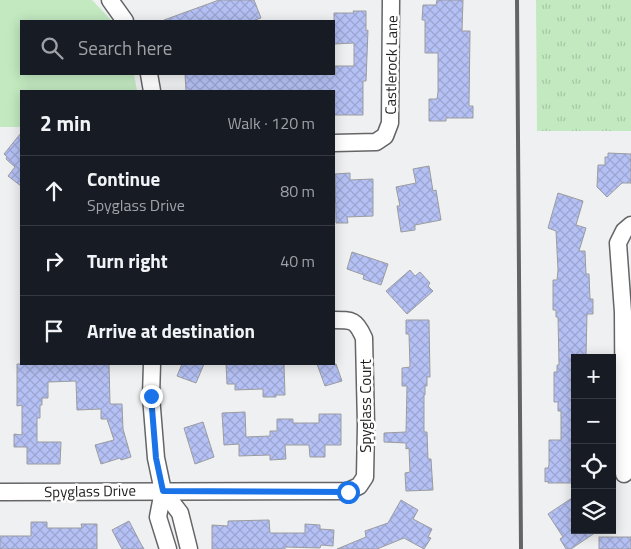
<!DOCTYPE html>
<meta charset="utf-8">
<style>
body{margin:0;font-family:"Titillium Web",sans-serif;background:#20242c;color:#f1f3f6}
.controls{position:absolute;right:15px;bottom:15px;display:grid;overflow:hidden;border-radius:0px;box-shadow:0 2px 12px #0003}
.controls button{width:45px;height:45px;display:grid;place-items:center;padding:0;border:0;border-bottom:1px solid #363941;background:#171b24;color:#f1f3f6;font:25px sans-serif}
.stop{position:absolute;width:15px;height:15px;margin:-11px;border:4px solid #1a73e8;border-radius:50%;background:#fff}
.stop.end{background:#1a73e8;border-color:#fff;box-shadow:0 1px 5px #0008}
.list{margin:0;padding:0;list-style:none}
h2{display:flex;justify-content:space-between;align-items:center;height:65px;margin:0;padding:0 20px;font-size:21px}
h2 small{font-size:16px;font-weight:400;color:#9ea1a6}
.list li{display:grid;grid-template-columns:32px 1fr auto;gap:15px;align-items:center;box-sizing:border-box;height:70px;padding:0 20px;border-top:1px solid #363941}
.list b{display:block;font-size:19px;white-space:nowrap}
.list p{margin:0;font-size:16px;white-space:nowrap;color:#9ea1a6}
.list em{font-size:16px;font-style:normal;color:#9ea1a6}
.icon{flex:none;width:28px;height:28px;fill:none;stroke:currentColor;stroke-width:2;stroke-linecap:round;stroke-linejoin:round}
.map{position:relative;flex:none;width:631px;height:549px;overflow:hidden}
.search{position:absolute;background:#171b24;box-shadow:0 2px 12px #0003;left:20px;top:20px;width:315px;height:55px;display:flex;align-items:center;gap:12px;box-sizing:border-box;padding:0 18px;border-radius:0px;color:#9ea1a6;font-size:19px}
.panel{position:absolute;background:#171b24;box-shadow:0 2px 12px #0003;left:20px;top:90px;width:315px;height:275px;border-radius:0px}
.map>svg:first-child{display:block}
.grass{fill:url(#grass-tufts)}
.green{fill:#c2e9c0}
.building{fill:url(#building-cross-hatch);stroke:#9b9c9e}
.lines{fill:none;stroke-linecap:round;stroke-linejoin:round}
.minor-casing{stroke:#656567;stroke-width:19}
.minor{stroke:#fff;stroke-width:16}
.rail{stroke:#646466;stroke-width:4}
.route{stroke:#1a73e8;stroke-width:6}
.labels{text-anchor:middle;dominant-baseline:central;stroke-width:5;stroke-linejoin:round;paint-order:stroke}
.street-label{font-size:15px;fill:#1f1f20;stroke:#fff}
</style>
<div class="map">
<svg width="631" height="549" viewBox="0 0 631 549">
<defs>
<pattern id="grass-tufts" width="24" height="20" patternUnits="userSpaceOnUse" patternTransform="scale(1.25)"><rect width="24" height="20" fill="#c2e9c0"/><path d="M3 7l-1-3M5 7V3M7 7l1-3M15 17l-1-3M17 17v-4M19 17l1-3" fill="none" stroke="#a6c7a5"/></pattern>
<pattern id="building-cross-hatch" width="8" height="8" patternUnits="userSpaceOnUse" patternTransform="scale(1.25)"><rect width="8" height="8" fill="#b5c1f4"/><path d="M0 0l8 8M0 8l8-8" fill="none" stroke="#9ba5d1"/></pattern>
</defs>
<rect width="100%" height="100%" fill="#eff0f2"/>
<path class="grass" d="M536,0h95v131h-94z"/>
<path class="green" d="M0,0h92l20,21h-91v53h113l3,17h-116v36h-21z"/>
<g class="building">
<path d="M219,0h35l7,18 -9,3h-87l-1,-1z"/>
<path d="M437,0h26l-1,31h8l-1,75h4v12h-27v3h-17v-22h8l1,-7v-39h-13v-33h-3l1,-15h13z"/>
<path d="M353,11h13v20l2,-1 -2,51h-3v34h-29l1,-24h-149l-1,-17h150v-8h19v-23l-20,1v-31h20z"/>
<path d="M21,133v53l-13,-10 7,-9 -9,-8 1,-2 -3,-3z"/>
<path d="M608,153l23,1v29h-9l-15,14 -10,-10 1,-22h7v-8h3z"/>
<path d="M429,166l4,25 3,-1 5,30 -26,5v5l-14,2 -4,-26h3l-4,-19 20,-4 -3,-14z"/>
<path d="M350,173v7l23,-1v37l-26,1 1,6h-12l-1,-49z"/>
<path d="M558,193l25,8 -7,24 10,3 -7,23h6l1,23h3l1,25h3v15h-6l-1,41 -1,3h-10v125h-27v-2l-3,1v-14h3l1,-3v-25h12v-29h-3v-9h-4v-30h3v-7h2l-1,-48h-2v-7h-3v-30h4l1,-10 -2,-39 -8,-3z"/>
<path d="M352,252l36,12 -7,21 -18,-6 1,-4 -17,-6z"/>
<path d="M410,270l5,6 5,-4 10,11 -2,3 5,5 -26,23 -21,-23z"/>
<path d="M406,320h23l1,57h-3v9h-2v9h-1v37h3l1,27h3l2,31 -27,1 -1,-18 5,-1 -1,-24 -3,1v-6l-22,-1v-9l22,-1 1,-46h-5v-18l8,-1 -1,-33h-3z"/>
<path d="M17,364h92l1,40h12l1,25 8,28 -10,3 -1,-2 -19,6 -6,-19 19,-5 -7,-21h-6v-10l-24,1 -1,-29 -28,1v16h-6v7h-2v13h-3v24h24l-1,22h-33v-17h-13v-13l8,1v-30l-5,1z"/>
<path d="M182,364h22l-8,19 -19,-7z"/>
<path d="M226,364h58l1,31h-9v2h-13v-8l-28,1v-6h-8z"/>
<path d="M317,364h19l6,17 -17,5z"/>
<path d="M245,412l1,25 24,-1v-5h7v-12h16v4h26v-9h22v31h-16v12h-15l-1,-12h-24l1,14 -16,1v-5l-31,1v-12l-15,1 -2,-32z"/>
<path d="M203,422l11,35 -19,7 -11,-36z"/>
<path d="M575,496v34h24l-28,19h-5l-6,-10 3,-2 -15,-23z"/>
<path d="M401,500l17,10 -5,9 19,10 -4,8 3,1 -7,11 -20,-11 -27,11h-40l29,-12 -1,-6 23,-8z"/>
<path d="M269,520l1,13h35v-9l15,1v4l14,1 -1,16 -12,-1 -1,3 -35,-1v2h-73v-24l16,1v-5z"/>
<path d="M129,521l12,23 3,5h-22l-10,-19z"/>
<path d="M31,522h16v6h35l-1,-4h16v25h-97v-13h31z"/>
<rect x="599" y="537" width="32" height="12"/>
</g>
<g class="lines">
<defs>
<g id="minor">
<path d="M110,0l15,21"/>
<path d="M149,74l3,17"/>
<path d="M334,143l42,-1 9,-6 5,-13 1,-123"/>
<path d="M152,364l-1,32 5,62 7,33 17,22 9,36"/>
<path d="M624,474l-1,-162 -5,-69 6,-12 7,-6"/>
<path d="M163,491l-5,26 10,32"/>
<path d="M0,492l348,-1 11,-5 6,-9 1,-52 -2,-87c-8,-18 -11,-18 -30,-18"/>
</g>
</defs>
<use href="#minor" class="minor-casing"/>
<use href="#minor" class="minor"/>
<path class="rail" d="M517,0l4,549"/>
</g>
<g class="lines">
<path class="route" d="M151,396l5,62 7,33 185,1"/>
</g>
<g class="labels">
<g class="street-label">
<text transform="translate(391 65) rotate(-89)">Castlerock Lane</text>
<text transform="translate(365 406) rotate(-90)">Spyglass Court</text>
<text transform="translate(90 491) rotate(-1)">Spyglass Drive</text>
</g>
</g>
</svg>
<div class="controls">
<button>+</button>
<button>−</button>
<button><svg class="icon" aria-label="locate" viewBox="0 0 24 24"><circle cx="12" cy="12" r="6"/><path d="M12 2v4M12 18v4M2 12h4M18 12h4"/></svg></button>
<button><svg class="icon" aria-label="layers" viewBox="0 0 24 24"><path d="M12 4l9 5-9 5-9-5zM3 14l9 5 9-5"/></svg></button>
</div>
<div class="stop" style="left:348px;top:492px"></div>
<div class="stop end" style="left:151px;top:396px"></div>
<div class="search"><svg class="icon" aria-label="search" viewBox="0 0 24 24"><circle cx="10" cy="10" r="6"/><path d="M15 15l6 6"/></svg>Search here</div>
<section class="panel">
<h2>2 min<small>Walk · 120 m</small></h2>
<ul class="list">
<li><svg class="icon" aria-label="ahead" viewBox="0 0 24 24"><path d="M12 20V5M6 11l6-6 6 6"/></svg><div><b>Continue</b><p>Spyglass Drive</p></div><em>80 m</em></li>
<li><svg class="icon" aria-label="right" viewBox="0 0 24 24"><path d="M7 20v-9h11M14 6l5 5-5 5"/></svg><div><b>Turn right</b></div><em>40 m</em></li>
<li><svg class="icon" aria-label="arrive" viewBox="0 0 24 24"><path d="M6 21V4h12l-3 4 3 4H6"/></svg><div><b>Arrive at destination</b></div></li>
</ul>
</section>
</div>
